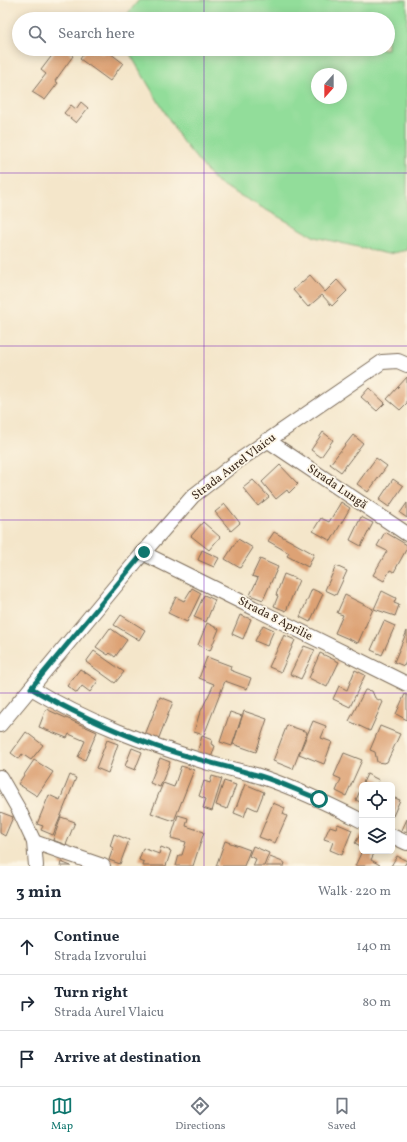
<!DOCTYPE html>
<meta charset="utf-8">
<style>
body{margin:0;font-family:Vollkorn,serif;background:#f6f6f7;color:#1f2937}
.controls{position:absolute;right:12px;bottom:12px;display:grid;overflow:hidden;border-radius:6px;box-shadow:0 2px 10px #0003}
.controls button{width:36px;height:36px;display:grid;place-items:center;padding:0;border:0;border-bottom:1px solid #e0e1e3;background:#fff;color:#1f2937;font:20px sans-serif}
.compass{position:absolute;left:311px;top:68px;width:36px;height:36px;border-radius:50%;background:#fff;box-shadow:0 2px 10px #0003;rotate:201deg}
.stop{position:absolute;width:12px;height:12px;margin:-9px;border:3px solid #0f766e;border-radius:50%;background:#fff}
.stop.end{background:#0f766e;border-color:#fff;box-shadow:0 1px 4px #0008}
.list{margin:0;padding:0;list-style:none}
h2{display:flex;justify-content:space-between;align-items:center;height:52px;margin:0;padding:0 16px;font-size:17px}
h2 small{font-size:13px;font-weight:400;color:#747a83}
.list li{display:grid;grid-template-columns:26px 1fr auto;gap:12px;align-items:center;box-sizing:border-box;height:56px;padding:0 16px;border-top:1px solid #e0e1e3}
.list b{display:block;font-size:15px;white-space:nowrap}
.list p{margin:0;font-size:13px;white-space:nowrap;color:#747a83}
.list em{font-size:13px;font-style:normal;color:#747a83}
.icon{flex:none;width:22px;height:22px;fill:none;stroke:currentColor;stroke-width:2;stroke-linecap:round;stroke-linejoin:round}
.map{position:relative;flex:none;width:407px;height:866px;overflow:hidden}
.search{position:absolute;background:#fff;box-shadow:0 2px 10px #0003;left:12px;right:12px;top:12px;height:44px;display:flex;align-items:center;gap:10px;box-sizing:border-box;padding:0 14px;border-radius:22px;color:#747a83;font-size:15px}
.sheet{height:220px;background:#fff}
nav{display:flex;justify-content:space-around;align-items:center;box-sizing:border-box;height:56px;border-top:1px solid #e0e1e3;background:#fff;font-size:11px;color:#747a83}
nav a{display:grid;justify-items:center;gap:2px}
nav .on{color:#0f766e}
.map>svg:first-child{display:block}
.green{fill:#92dd9a;stroke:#66845c;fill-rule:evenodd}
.building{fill:#dda274}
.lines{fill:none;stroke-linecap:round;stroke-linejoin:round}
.minor-casing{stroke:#7c6c5a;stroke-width:16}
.minor{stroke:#fff;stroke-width:14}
.route{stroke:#0f766e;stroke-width:5}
.grid{fill:none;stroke:#7b2cbf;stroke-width:1;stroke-opacity:0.55}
.labels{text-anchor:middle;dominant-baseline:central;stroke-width:3.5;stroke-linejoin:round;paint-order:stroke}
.street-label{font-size:12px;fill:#3b2a1e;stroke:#fcf5e5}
</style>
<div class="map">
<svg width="407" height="866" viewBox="0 0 407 866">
<rect width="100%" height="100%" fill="#fcf5e5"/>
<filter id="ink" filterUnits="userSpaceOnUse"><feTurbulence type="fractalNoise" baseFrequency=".025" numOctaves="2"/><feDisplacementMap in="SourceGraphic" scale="8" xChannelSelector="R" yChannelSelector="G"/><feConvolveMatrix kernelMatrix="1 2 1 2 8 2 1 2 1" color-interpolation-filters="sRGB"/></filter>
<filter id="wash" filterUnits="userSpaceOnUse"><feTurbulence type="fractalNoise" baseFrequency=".012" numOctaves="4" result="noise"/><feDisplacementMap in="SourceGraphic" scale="16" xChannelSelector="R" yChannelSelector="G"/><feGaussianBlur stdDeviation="0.9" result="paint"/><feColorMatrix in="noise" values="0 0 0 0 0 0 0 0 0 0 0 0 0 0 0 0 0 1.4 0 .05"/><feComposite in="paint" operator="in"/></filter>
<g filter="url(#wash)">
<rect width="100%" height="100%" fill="#f4e6ca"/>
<path class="green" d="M139,0h268v250l-19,4 -73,-17 -99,-55 -34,-41 -55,-92h261v-30h-265zM317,74h24v24h-24z"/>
<g id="blocks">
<g class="building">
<path d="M57,49h8l8,7 -18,25 3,2 -13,17 -13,-8 14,-18 -5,-4z"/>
<path d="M87,49h8l7,5 4,-4 17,13 -13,18 -30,-22z"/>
<path d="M81,102l7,6 -12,15 -12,-10 7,-8 5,4z"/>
<path d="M310,275l15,17 12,-12 10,11 -15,15 -10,-11 -14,12 -15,-17z"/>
<path d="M407,377v26l-7,7 -13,-11z"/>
<path d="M369,388l16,15 -8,8 -16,-14z"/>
<path d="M323,432l10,8 -12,17 -10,-7z"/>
<path d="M353,435l10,8 -22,29 -11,-8z"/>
<path d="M376,458l11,8 -19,26 -11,-8z"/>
<path d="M280,465l18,19 -9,9 -2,-3 -11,9 -14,-17z"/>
<path d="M393,479l10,7 -14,21 -10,-7z"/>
<path d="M253,480l16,17 -11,9 -15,-18z"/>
<path d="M341,502l9,6 -19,33 -18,-10 8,-13 8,4z"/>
<path d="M407,503v15l-7,-5z"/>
<path d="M225,504l15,19 -9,8 -16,-19z"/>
<path d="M361,517l12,6 -12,23 -11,-6z"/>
<path d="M203,522l17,15 -11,13 -18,-14z"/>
<path d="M274,532l40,22 -6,13 -21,-11 2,-3 -21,-12z"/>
<path d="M385,532l22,13v3l-13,24 -4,-2 -6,11 -11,-6 14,-24 -10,-5z"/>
<path d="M238,539l15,9 -13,20 -15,-9z"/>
<path d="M202,550l17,8 -5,9 -16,-7z"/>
<path d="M260,559l18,8 -15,33 -13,-5 8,-17 -6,-2z"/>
<path d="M336,566l11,5 -11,24 -11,-5z"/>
<path d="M284,574l15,6 -13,31 -12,-5 4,-10 -2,-1z"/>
<path d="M192,588l9,5 -14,29 -19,-9 8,-16 8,4z"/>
<path d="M312,589l11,5 -13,28 -10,-5z"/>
<path d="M382,591l14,7 -2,5 5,2 -4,11 -21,-7z"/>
<path d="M204,595l11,5 -9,22 -12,-5z"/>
<path d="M345,595l28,14 -15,34 -23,-10 8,-18 -6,-2z"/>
<path d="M121,615l24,15 -6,10 -25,-15z"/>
<path d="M240,615l11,4 -8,20 -11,-5z"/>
<path d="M384,621l11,5 -13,29 -11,-5z"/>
<path d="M207,623l12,6 -9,22 -12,-6z"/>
<path d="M263,625l11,5 -7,16 -12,-5z"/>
<path d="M110,628l17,12 -12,17 -5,-4 -2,2 -12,-8z"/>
<path d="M407,631v28l-3,7 -10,-4z"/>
<path d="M284,635l11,5 -14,32 -12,-5z"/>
<path d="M304,646l11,4 -14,29 -11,-5z"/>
<path d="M94,651l30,21 -9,11 -29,-21z"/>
<path d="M320,653l19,9 -12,25 -18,-9z"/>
<path d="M207,657l24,9 -1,4 21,8 -4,11 -22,-8 -21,54 -10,-3 5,-17 15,-31 -15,-6z"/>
<path d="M80,669l18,12 -8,11 -8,-6 -5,7 -10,-7z"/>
<path d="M355,670l10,5 -15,32 -17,-8 6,-13 8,4z"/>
<path d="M365,690l7,1 3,7 8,4 -13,29 -21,-10z"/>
<path d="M405,694l2,1v25l-11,-6z"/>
<path d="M160,697l13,5 -15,38 -13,-5z"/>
<path d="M46,709l51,23 -12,28 -7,-3 7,-16 -16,-7 -2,4 -28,-11z"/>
<path d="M244,711l23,8 -11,33 -23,-8z"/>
<path d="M230,712l12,4 -10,30 -12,-4z"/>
<path d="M313,721l13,5 -5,12 11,4 -8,22 -25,-10z"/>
<path d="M287,725l20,7 -14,37 -20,-8z"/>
<path d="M380,726l20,8 -13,28 -3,1 -7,-1 -2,-10 -5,-2z"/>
<path d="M26,732l17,13 -12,15 -9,-6 -3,5 -8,-6z"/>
<path d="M202,736l10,4 -1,4 4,2 -4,12 -14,-5z"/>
<path d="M107,740l11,4 -10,29 -12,-5z"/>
<path d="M132,748l10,4 -7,18 -10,-4z"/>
<path d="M344,753l18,7 -16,36 -10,-5 5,-12 -7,-3z"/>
<path d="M160,758l10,4 -10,25 -10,-4z"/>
<path d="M34,760l19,12 -16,24 -19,-12z"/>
<path d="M181,766l13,4 -20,51 -23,-8 12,-30 11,4z"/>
<path d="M367,774l12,6 -2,5h-15z"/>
<path d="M70,775l6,3 -23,57 -12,-5 2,-4 -6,-2 12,-29 11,5z"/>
<path d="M212,776l10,3 -10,32 -9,-3 3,-9 -7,-3 5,-15 6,2z"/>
<path d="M224,781l12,4 -9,24 -11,-4z"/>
<path d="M245,784l19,8 -7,18 -9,-4 -4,11 -10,-4z"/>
<path d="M362,786v17l-6,-3z"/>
<path d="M392,797l8,3 -7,16h-1z"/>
<path d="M273,803l12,5 -2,6 4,2 -12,27 -16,-6z"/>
<path d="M0,812l13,5 -8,19 -5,-3z"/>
<path d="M178,815l10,3 -2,8 18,6 -11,34h-17l3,-11h3l4,-13 -15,-4z"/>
<path d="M61,817l14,5 -9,23 -13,-5z"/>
<path d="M407,819v13l-5,-2z"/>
<path d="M338,824l14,6 -10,25 -12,-5 3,-8 -9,-3 6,-13 6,2z"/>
<path d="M114,834l15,6 -9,24 -11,-4 4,-12 -3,-2z"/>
<path d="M360,835l2,1v11l-7,-4z"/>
<path d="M225,841l25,9 -6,16h-28z"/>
<path d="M253,846l16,7 -5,13h-11l3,-7 -7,-3z"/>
<path d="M161,847l10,4 -5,15h-23l1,-4 -5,-2 4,-12 16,6z"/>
<path d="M362,851h13l-4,9 9,5v1h-25z"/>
<path d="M397,856l10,5 -3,5h-13z"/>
<path d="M270,857l15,6 -1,3h-18z"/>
<path d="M61,862l10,4h-11z"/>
</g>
</g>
</g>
<g filter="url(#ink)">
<use href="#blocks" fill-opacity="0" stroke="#7c6c5a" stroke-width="1"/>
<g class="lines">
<defs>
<g id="minor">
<path d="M267,440l140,94"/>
<path d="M143,553l264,131"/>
<path d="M31,688c56,34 116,56 178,75 18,6 36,8 53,14 35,12 67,27 100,44"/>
<path d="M0,725l143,-172 50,-57 45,-35 144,-99 16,-1 9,4"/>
<path d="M0,777l19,33 15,32 2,24"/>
<path d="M392,836l15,7"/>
<path d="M34,842l69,24"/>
</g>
</defs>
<use href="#minor" class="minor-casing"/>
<use href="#minor" class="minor"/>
</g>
</g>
<g class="lines" filter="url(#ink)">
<path class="route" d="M144,552l-113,136c40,24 81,42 124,58 34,12 70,20 105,30 20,6 40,16 59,23"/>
</g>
<path class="grid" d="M204,0v19M204,49v817M0,173h407M0,346h407M0,520h407M0,693h407"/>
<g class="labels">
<g class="street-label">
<text transform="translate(234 467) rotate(-37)">Strada Aurel Vlaicu</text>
<text transform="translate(337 487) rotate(34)">Strada Lungă</text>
<text transform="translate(275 619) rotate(27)">Strada 8 Aprilie</text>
</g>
</g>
</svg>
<div class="controls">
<button><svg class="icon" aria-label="locate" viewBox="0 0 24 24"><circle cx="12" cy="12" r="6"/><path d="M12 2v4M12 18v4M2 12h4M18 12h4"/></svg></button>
<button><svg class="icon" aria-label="layers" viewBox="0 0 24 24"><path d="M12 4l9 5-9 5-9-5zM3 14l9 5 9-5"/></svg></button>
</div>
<svg class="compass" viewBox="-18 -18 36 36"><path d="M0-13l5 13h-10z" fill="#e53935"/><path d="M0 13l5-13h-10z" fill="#747a83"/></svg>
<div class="stop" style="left:319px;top:799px"></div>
<div class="stop end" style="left:144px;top:552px"></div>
<div class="search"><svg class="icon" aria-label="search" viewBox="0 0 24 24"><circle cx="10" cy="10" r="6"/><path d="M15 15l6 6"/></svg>Search here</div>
</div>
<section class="sheet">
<h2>3 min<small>Walk · 220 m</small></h2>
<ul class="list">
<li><svg class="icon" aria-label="ahead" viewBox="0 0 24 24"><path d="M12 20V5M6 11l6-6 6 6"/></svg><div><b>Continue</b><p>Strada Izvorului</p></div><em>140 m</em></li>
<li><svg class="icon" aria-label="right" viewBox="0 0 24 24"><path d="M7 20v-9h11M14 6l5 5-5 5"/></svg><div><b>Turn right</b><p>Strada Aurel Vlaicu</p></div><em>80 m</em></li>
<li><svg class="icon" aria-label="arrive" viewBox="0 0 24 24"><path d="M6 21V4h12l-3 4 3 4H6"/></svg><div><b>Arrive at destination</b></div></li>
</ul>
</section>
<nav>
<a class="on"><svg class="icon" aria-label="map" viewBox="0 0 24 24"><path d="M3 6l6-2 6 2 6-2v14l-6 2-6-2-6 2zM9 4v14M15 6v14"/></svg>Map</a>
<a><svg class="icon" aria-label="directions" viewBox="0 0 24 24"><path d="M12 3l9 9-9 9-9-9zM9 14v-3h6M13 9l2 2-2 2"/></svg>Directions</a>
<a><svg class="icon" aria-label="saved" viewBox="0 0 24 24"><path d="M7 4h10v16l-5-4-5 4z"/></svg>Saved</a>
</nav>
